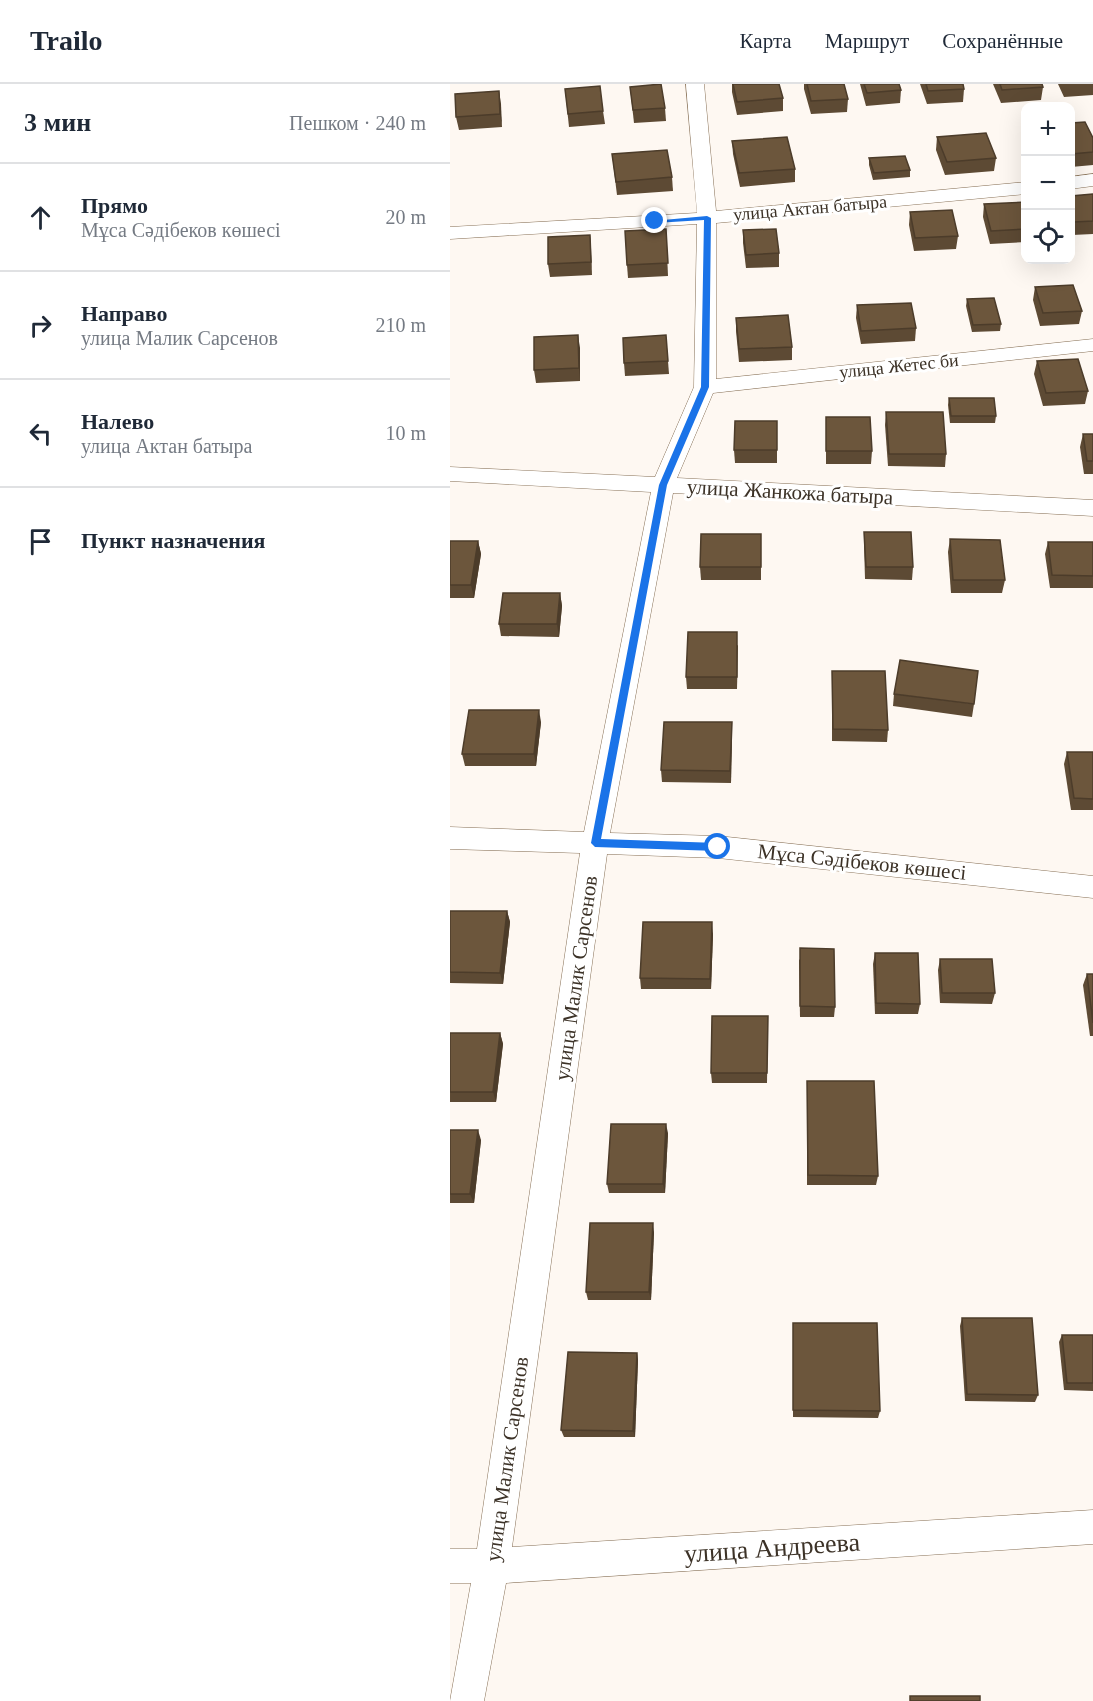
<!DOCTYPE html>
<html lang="ru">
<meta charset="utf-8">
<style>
body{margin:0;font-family:Georgia,serif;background:#f2f2f3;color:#1f2937}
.controls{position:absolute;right:18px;top:18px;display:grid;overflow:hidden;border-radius:12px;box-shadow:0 6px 24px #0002}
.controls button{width:54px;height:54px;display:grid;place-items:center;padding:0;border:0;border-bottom:2px solid #e0e1e3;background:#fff;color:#1f2937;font:30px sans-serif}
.stop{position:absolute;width:18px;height:18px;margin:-14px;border:4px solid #1a73e8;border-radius:50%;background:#fff}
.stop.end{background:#1a73e8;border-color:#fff;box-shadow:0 2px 6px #0008}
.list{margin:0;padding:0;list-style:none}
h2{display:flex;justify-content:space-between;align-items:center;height:78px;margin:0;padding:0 24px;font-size:26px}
h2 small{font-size:20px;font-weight:400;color:#747a83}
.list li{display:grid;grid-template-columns:39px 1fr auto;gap:18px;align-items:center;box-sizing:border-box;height:108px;padding:0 24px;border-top:2px solid #e0e1e3}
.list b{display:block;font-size:22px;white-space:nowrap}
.list p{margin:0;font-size:20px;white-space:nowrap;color:#747a83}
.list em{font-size:20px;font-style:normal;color:#747a83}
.icon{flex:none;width:33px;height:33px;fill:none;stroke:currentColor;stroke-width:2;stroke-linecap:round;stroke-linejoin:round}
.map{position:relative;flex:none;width:643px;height:1617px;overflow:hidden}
header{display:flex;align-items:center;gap:36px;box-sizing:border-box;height:84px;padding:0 30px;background:#fff;border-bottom:2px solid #e0e1e3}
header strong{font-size:28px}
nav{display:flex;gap:33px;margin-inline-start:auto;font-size:21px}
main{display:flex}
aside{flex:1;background:#fff}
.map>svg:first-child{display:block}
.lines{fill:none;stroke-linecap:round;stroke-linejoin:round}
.minor-casing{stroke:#877056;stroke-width:1}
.minor{fill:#fff;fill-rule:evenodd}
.wall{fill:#5d4a34}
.shaded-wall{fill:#4c3c2a}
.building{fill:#6c563c;stroke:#4c3c2a;stroke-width:1.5}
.route{fill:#1a73e8}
.labels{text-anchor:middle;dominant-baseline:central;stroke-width:6;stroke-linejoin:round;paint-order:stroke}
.far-street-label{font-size:18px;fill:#3c3227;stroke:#fff}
.street-label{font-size:21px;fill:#3c3227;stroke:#fff}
.near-street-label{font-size:26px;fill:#3c3227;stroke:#fff}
</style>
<header>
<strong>Trailo</strong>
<nav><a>Карта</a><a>Маршрут</a><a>Сохранённые</a></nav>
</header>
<main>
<aside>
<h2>3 мин<small>Пешком · 240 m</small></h2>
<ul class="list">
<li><svg class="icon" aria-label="ahead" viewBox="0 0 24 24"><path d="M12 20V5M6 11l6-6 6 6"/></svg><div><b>Прямо</b><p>Мұса Сәдібеков көшесі</p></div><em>20 m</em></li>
<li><svg class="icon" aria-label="right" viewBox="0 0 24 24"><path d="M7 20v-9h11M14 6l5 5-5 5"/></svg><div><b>Направо</b><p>улица Малик Сарсенов</p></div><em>210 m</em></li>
<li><svg class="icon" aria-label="left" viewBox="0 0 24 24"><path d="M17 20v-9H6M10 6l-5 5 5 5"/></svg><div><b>Налево</b><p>улица Актан батыра</p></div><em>10 m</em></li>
<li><svg class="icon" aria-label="arrive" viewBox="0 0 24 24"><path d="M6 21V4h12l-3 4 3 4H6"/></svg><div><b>Пункт назначения</b></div></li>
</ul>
</aside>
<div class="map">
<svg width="643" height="1617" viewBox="0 0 643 1617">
<rect width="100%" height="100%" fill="#fef8f2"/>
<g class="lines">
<defs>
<g id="minor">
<path d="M236,0h18l12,127 310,-29v12l-310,29v156l377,-40v12l-380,42 -36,85 416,22v16l-420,-23 -63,340 108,3 375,40v22l-375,-40 -111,-4 -95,693 581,-37v34l-587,39 -22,118h-34l21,-118h-21v-34h27l103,-696 -130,-4v-22l134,5 67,-340 -201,-11v-14l205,10 39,-90 3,-163 -247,15v-12l247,-14z"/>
<path d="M643,90v12l-23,3v-12z"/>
</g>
</defs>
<use href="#minor" class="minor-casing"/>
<use href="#minor" class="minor"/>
</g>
<g class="wall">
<path d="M282,0h47l4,14v13l-46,4 -5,-23z"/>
<path d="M354,0h40l4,15 -1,13 -36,2 -7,-25z"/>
<path d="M410,0h39l2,6 -1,13 -34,3z"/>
<path d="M470,0h43l1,5 -1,13 -36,2z"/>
<path d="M543,0h49l1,3 -2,13 -40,3z"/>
<path d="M608,0h35v11l-29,2z"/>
<path d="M180,3l35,21 1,13 -32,2z"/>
<path d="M115,5l38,22 2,13 -36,3z"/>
<path d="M49,7l3,36 -43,3 -3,-13z"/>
<path d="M621,39l22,15v27l-22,2z"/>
<path d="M487,53l59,21 -2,13 -49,4 -9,-25z"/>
<path d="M282,57l63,28v13l-55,5 -7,-33z"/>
<path d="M162,70l60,23 1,14 -56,4z"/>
<path d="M419,74l41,12v7l-37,3 -4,-15z"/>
<path d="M643,110v40l-21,1 -1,-5v-34z"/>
<path d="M576,118v40l-36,2 -7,-27 1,-13z"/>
<path d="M460,128l48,24 -2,13 -42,2 -5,-26z"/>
<path d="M216,145l2,47 -40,2 -1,-13z"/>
<path d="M293,146l36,23v14l-33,1 -3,-25z"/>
<path d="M140,151l2,40 -42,2 -2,-13z"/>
<path d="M585,203l47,24 -3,13 -39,2 -7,-26z"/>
<path d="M517,215l34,25 -1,7 -28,1 -6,-26z"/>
<path d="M407,221l59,23 -1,13 -54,3 -5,-26z"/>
<path d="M286,234l56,29v13l-53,2 -3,-31z"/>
<path d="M216,251l3,39 -44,2 -1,-13z"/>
<path d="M130,264v33l-44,2 -2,-13z"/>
<path d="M587,277l51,30 -3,13 -42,2 -9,-32z"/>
<path d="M499,314l47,18 -1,7h-45l-2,-18z"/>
<path d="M436,328l60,42 -1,13 -57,-1 -3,-41z"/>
<path d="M376,333l46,34 -1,13h-45z"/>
<path d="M327,337v42h-42l-1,-13z"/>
<path d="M633,350h10v40h-9l-4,-27z"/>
<path d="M414,448l49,35 -1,13 -47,-1 -1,-35z"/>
<path d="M311,450v46h-60l-1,-13z"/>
<path d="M500,455l55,41 -3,13h-51l-3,-41z"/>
<path d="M0,457h28l3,13 -7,44h-24z"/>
<path d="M598,458h45v46h-43l-5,-34z"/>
<path d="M110,509l2,13 -3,31 -58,-1 -2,-12z"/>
<path d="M288,561l-1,44h-50l-1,-12z"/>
<path d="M382,587l56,59 -1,12 -55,-1z"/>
<path d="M444,610l80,10 -2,13 -79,-11z"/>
<path d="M91,638l-5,44h-71l-3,-12z"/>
<path d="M282,638l-1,61 -69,-1 -1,-12z"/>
<path d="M617,668h26v58h-22l-7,-46z"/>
<path d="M0,827h57l3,11 -7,62 -53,-1z"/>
<path d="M263,850l-2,55h-70l-1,-11z"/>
<path d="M425,869l45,51 -2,10h-43l-2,-50z"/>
<path d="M349,875l36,48 -1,10h-34z"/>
<path d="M490,875l55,34 -3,11 -52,-1 -2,-33z"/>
<path d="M637,890h6v62h-3l-7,-51z"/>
<path d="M318,932l-1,67h-55l-1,-10z"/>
<path d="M0,949h50l3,11 -7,58h-46z"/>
<path d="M357,997l71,95 -2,9h-69z"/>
<path d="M0,1046l31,10 -7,63h-24z"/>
<path d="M218,1049l-3,60h-56l-2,-9z"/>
<path d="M204,1148l-3,68h-63l-2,-8z"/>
<path d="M512,1234l76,77 -3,7 -70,-1 -5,-75z"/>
<path d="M343,1239l87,88 -2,7 -85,-1z"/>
<path d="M612,1251h31v56l-29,-1 -5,-48z"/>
<path d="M187,1269l1,7 -3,77h-71l-3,-7z"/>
</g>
<g class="shaded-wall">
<path d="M49,7l2,13 1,23 -2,-13z"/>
<path d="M140,151l1,13 1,27 -1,-13z"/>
<path d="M128,251l2,13v33l-1,-13z"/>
<path d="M28,457l3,13 -7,44 -3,-13z"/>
<path d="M110,509l2,13 -3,31 -2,-13z"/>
<path d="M89,626l2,12 -5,44 -2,-12z"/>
<path d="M282,638v12l-1,49 -1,-12z"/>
<path d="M57,827l3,11 -7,62 -3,-11z"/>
<path d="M262,838l1,12 -2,55 -1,-10z"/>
<path d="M50,949l3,11 -7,58 -3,-10z"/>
<path d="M216,1040l2,9 -3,60 -2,-9z"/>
<path d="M28,1046l3,10 -7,63 -4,-9z"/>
<path d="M203,1139l1,9 -3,68 -2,-8z"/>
<path d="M187,1269l1,7 -3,77 -2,-6z"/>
</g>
<g class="building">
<path d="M211,0l4,24 -32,2 -3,-23z"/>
<path d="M283,0h46l4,14 -46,4z"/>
<path d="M357,0h37l4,15 -37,2z"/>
<path d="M414,0h35l2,6 -34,3z"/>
<path d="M476,0h37l1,5 -36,2z"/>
<path d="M550,0h42l1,3 -41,3z"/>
<path d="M150,2l3,25 -35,3 -3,-25z"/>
<path d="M49,7l1,23 -44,3 -1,-23z"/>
<path d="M635,38l8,16v14l-22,2v-31z"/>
<path d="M536,49l10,25 -49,4 -10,-25z"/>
<path d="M337,53l8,32 -56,4 -7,-32z"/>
<path d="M217,66l5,27 -56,5 -4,-28z"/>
<path d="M455,72l5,14 -36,3 -5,-15z"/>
<path d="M643,110v27l-19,1 -3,-12v-14z"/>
<path d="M576,118v27l-35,2 -7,-27z"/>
<path d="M502,126l6,26 -43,2 -5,-26z"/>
<path d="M216,145l2,34 -41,2 -2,-34z"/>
<path d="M326,145l3,24 -33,2 -3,-25z"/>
<path d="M140,151l1,27 -43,2v-27z"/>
<path d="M623,201l9,26 -39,2 -8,-26z"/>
<path d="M544,214l7,26 -28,1 -6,-26z"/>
<path d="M461,219l5,25 -55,3 -4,-26z"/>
<path d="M338,231l4,32 -53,2 -3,-31z"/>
<path d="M128,251l1,33 -45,2v-33z"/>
<path d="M216,251l2,26 -44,2 -1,-25z"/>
<path d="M628,275l10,32 -42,2 -9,-32z"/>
<path d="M499,314h45l2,18h-45z"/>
<path d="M436,328h57l3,42h-57z"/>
<path d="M376,333h44l2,34h-46z"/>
<path d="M285,337h42v29h-43z"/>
<path d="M633,350h10v27h-6z"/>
<path d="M414,448h47l2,35h-47z"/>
<path d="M251,450h60v33h-61z"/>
<path d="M500,455l50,1 5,40h-52z"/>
<path d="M0,457h28l-7,44h-21z"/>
<path d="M598,458h45v34l-41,-1z"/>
<path d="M53,509h57l-3,31h-58z"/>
<path d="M238,548h49v45h-51z"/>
<path d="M450,576l78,11 -4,33 -80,-10z"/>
<path d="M382,587h53l3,59 -55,-1z"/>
<path d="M19,626h70l-5,44h-72z"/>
<path d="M214,638h68l-2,49 -69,-1z"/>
<path d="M617,668h26v47l-19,-1z"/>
<path d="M0,827h57l-7,62 -50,-1z"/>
<path d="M193,838h69l-2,57 -70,-1z"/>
<path d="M350,864l34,1 1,58 -35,-1z"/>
<path d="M425,869h43l2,51 -44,-1z"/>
<path d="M490,875h52l3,34h-53z"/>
<path d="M637,890h6v49z"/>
<path d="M262,932h56l-1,57h-56z"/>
<path d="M0,949h50l-7,59h-43z"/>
<path d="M357,997h67l4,95 -70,-1z"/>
<path d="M161,1040h55l-3,60h-56z"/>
<path d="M0,1046h28l-8,64h-20z"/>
<path d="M140,1139h63l-4,69h-63z"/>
<path d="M512,1234h70l6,77 -71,-1z"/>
<path d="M343,1239h84l3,88 -87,-1z"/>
<path d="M612,1251h31v48h-26z"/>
<path d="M118,1268l69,1 -4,78 -72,-1z"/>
<rect x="460" y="1612" width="70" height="5"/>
</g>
<path class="route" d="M257,132l4,2 -2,169 -42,98 -66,354 117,4 5,4 -5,4 -123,-4 -4,-4 68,-358 42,-98 3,-167 -49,3 -3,-2z"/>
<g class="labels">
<g class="far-street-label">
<text transform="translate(360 124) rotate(-5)">улица Актан батыра</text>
<text transform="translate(449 282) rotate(-6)">улица Жетес би</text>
</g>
<g class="street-label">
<text transform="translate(340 408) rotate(3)">улица Жанкожа батыра</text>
<text transform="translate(412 778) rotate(6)">Мұса Сәдібеков көшесі</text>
<text transform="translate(126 894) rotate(-82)">улица Малик Сарсенов</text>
<text transform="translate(57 1375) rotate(-82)">улица Малик Сарсенов</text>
</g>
<g class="near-street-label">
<text transform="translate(322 1464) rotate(-4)">улица Андреева</text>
</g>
</g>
</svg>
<div class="controls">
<button>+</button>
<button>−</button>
<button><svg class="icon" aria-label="locate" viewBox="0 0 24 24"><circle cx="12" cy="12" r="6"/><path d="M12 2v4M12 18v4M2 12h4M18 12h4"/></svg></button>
</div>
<div class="stop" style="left:268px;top:763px"></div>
<div class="stop end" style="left:205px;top:137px"></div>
</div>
</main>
